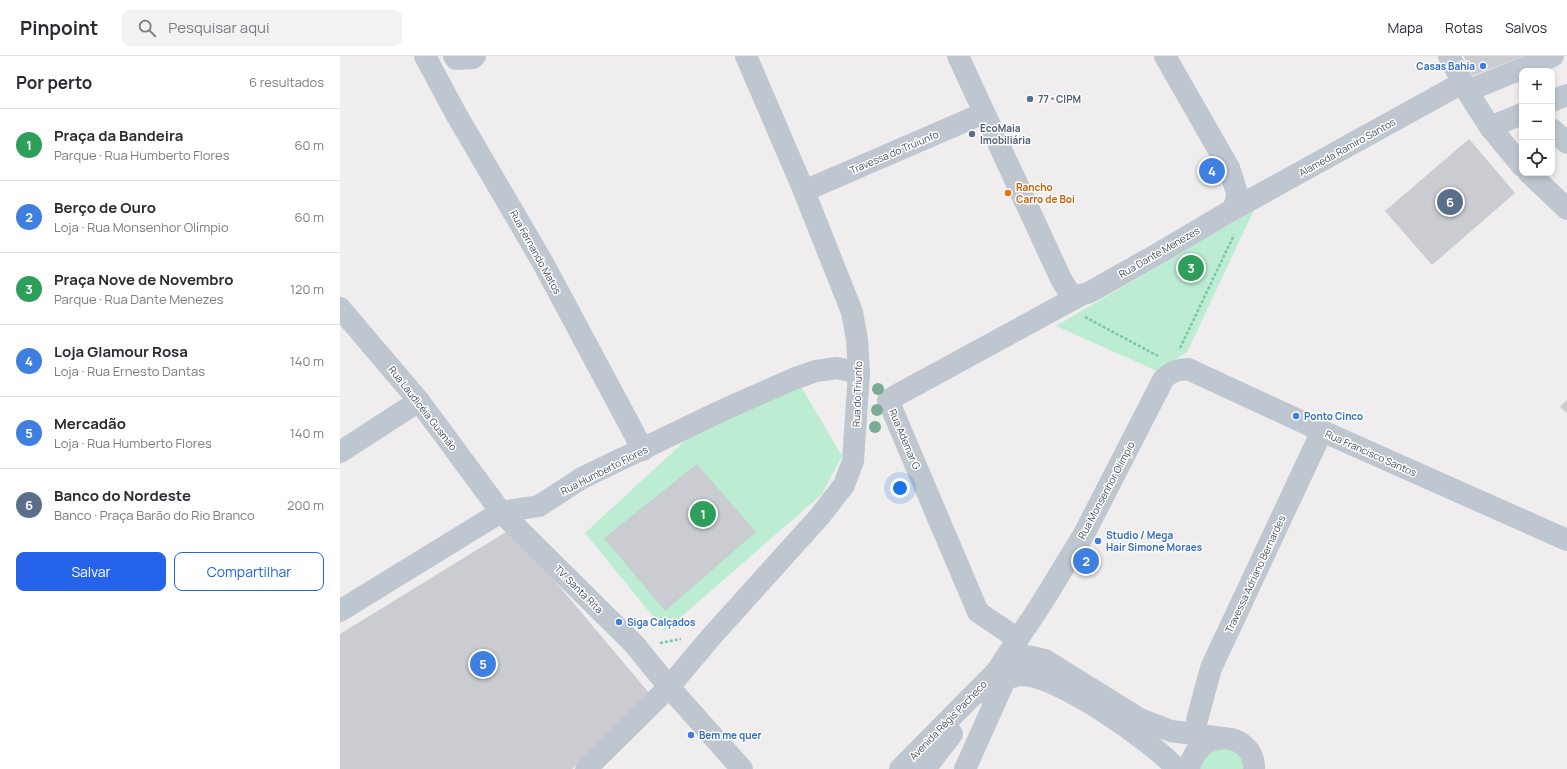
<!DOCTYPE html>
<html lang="pt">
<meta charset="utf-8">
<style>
body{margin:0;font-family:Manrope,sans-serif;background:#f2f2f3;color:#2b2b33}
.controls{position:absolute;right:12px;top:12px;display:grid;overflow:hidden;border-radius:8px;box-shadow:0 2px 6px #0003}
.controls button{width:36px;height:36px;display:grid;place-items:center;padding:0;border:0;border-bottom:1px solid #e1e1e2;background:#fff;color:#2b2b33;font:20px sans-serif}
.you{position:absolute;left:560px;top:432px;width:14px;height:14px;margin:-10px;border:3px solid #fff;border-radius:50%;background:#1a73e8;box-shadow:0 0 0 6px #1a73e833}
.badge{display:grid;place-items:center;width:26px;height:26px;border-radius:50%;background:#2563eb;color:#fff;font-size:13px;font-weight:700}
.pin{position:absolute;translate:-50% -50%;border:2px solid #fff;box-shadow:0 1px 4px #0006}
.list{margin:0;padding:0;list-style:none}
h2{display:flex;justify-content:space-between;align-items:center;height:52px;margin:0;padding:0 16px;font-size:17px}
h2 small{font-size:13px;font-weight:400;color:#7c7c81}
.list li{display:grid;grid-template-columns:26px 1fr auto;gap:12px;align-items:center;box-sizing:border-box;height:72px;padding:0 16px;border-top:1px solid #e1e1e2}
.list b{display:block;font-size:15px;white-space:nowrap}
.list p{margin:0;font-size:13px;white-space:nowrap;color:#7c7c81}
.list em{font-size:13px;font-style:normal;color:#7c7c81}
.actions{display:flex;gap:8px;padding:12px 16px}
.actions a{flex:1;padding:9px 0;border:1px solid #2563eb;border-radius:8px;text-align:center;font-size:14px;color:#2563eb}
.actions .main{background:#2563eb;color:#fff}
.icon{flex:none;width:22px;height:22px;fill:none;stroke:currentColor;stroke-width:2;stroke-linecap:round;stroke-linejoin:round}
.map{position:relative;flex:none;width:1227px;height:713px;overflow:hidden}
header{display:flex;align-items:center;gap:24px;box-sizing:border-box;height:56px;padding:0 20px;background:#fff;border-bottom:1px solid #e1e1e2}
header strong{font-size:19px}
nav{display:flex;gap:22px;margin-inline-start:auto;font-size:14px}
.search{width:280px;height:36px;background:#f2f2f3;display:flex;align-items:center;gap:10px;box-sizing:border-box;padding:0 14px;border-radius:8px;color:#7c7c81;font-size:15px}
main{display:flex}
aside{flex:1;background:#fff}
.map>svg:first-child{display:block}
.green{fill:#bcecd1}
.building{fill:#caccd2}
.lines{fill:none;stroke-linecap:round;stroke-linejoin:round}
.path{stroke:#76c8a4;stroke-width:2.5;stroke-dasharray:3 2;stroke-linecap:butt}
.minor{stroke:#bec6cf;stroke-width:22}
.tree{fill:#7aac95}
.shop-dot{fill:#3f7fe0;stroke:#fff;stroke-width:1.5}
.service-dot{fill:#5c6f8a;stroke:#fff;stroke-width:1.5}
.food-dot{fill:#e8710a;stroke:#fff;stroke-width:1.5}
.labels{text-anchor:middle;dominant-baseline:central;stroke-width:3;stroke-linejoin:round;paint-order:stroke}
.shop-label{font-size:10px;font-weight:bold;fill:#366cbe;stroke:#fff;text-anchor:start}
.service-label{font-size:10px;font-weight:bold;fill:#4e5e75;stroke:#fff;text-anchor:start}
.street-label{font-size:10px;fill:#464f59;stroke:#fff}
.food-label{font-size:10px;font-weight:bold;fill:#c56008;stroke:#fff;text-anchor:start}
</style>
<header>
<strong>Pinpoint</strong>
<div class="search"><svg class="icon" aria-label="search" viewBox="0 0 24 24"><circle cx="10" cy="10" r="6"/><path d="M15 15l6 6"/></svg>Pesquisar aqui</div>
<nav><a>Mapa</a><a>Rotas</a><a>Salvos</a></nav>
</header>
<main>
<aside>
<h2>Por perto<small>6 resultados</small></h2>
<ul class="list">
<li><span class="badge" style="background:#2e9e5b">1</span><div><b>Praça da Bandeira</b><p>Parque · Rua Humberto Flores</p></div><em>60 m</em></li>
<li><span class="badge" style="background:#3f7fe0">2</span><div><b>Berço de Ouro</b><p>Loja · Rua Monsenhor Olímpio</p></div><em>60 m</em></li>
<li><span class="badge" style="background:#2e9e5b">3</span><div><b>Praça Nove de Novembro</b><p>Parque · Rua Dante Menezes</p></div><em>120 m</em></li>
<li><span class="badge" style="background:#3f7fe0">4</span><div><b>Loja Glamour Rosa</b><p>Loja · Rua Ernesto Dantas</p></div><em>140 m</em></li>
<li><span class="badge" style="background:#3f7fe0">5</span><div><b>Mercadão</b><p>Loja · Rua Humberto Flores</p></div><em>140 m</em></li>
<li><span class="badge" style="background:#5c6f8a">6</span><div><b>Banco do Nordeste</b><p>Banco · Praça Barão do Rio Branco</p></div><em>200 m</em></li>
</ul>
<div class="actions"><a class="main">Salvar</a><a>Compartilhar</a></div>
</aside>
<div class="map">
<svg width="1227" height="713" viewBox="0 0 1227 713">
<rect width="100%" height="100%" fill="#efeded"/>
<g class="green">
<path d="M914,154l-67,142 -30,19 -101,-45z"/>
<path d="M459,327l43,73 -20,38 -157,137 -80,-98 104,-96z"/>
<path d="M882,682l32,31h-65z"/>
</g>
<g class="building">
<path d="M1124,0h59l-51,20z"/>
<path d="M1129,83l46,54 -83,72 -47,-54z"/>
<path d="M1227,344v13l-7,-6z"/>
<path d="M357,408l59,68 -91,79 -61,-73z"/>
<path d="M171,473l139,165 -78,75h-232v-135z"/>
</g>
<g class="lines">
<g class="path">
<path d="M745,261l73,39"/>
<path d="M840,292l54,-113"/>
<path d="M320,587l21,-4"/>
</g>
<g class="minor">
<path d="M85,0l31,58 87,149 100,187"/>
<path d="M114,0l2,3 17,-1 2,-2"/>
<path d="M618,0l103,223c10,16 10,20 29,13l64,-36 78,-46 4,-8 1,-9 -8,-25 -64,-112"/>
<path d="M1109,0l18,35 23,36 32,39"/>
<path d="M1127,35l86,-35"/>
<path d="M1212,45l15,-6"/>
<path d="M1150,71l32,-13"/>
<path d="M1212,73l15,14"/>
<path d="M1189,117l38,36"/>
<path d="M464,135l180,-78"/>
<path d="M892,154l230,-127"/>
<path d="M0,252l79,93 82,111 133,132 35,43 73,82"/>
<path d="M0,396l79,-51"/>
<path d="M0,555l161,-99 38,-6 43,-28 139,-67 72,-32 23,-8 21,-3 22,5"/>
<path d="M678,583l-40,-27 -90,-212 191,-104"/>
<path d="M659,613l11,-9 17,-4 18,4 95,59 31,12 51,7"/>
<path d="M645,637c9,-8 25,-18 38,-18 36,1 130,67 154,94"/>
<path d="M857,664l14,-52 111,-237"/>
<path d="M246,713l83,-82 42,-50 109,-121 24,-31 9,-24 6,-88 -2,-34 -5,-27 -48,-121 -58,-135"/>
<path d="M560,713l96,-97 44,-66 44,-72 79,-154c7,-9 15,-10 25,-11l134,62 245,109"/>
<path d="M585,713l27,-35"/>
<path d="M625,713l40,-89"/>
<path d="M849,713c9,-44 66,-38 65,0"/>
</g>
</g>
<g class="tree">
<circle cx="538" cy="333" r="6"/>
<circle cx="537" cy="354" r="6"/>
<circle cx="535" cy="371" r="6"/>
</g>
<g class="shop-dot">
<circle cx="1143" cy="10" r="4"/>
<circle cx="956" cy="360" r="4"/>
<circle cx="758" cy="485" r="4"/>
<circle cx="279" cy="566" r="4"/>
<circle cx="351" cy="679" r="4"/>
</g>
<g class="service-dot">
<circle cx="690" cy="43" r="4"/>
<circle cx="632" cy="78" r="4"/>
</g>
<circle class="food-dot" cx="668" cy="137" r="4"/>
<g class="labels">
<g class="shop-label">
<text x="1135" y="10" text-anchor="end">Casas Bahia</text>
<text x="964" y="360">Ponto Cinco</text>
<text x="766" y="479">Studio / Mega<tspan x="766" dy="12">Hair Simone Moraes</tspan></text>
<text x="287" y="566">Siga Calçados</text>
<text x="359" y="679">Bem me quer</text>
</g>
<g class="service-label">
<text x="698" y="43">77 ª CIPM</text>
<text x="640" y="72">EcoMaia<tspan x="640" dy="12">Imobiliária</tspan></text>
</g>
<g class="street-label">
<text transform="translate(1007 91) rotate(-29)">Alameda Ramiro Santos</text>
<text transform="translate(554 96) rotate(-23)">Travessa do Truiunfo</text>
<text transform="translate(196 196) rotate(61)">Rua Fernando Matos</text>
<text transform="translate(819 196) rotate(-30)">Rua Dante Menezes</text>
<text transform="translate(517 338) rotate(-88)">Rua do Triunfo</text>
<text transform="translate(83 352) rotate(52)">Rua Laudicéia Gusmão</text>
<text transform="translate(565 383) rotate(67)">Rua Ademar G</text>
<text transform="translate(1031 397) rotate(24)">Rua Francisco Santos</text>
<text transform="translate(264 414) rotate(-27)">Rua Humberto Flores</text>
<text transform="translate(766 434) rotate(-62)">Rua Monsenhor Olímpio</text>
<text transform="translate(915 518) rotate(-65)">Travessa Adriano Bernardes</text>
<text transform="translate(239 533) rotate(45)">TV. Santa Rita</text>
<text transform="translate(608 664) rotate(-46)">Avenida Régis Pacheco</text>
</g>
<g class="food-label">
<text x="676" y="131">Rancho<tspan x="676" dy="12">Carro de Boi</tspan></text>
</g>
</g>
</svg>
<div class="controls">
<button>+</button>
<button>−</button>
<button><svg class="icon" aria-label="locate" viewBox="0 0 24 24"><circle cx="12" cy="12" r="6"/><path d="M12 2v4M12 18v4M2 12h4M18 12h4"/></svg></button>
</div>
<div class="you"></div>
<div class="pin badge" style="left:363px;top:458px;background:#2e9e5b">1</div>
<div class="pin badge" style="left:746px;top:505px;background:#3f7fe0">2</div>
<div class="pin badge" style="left:851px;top:212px;background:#2e9e5b">3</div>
<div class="pin badge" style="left:872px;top:115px;background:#3f7fe0">4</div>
<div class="pin badge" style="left:143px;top:608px;background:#3f7fe0">5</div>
<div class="pin badge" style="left:1110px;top:146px;background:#5c6f8a">6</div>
</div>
</main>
